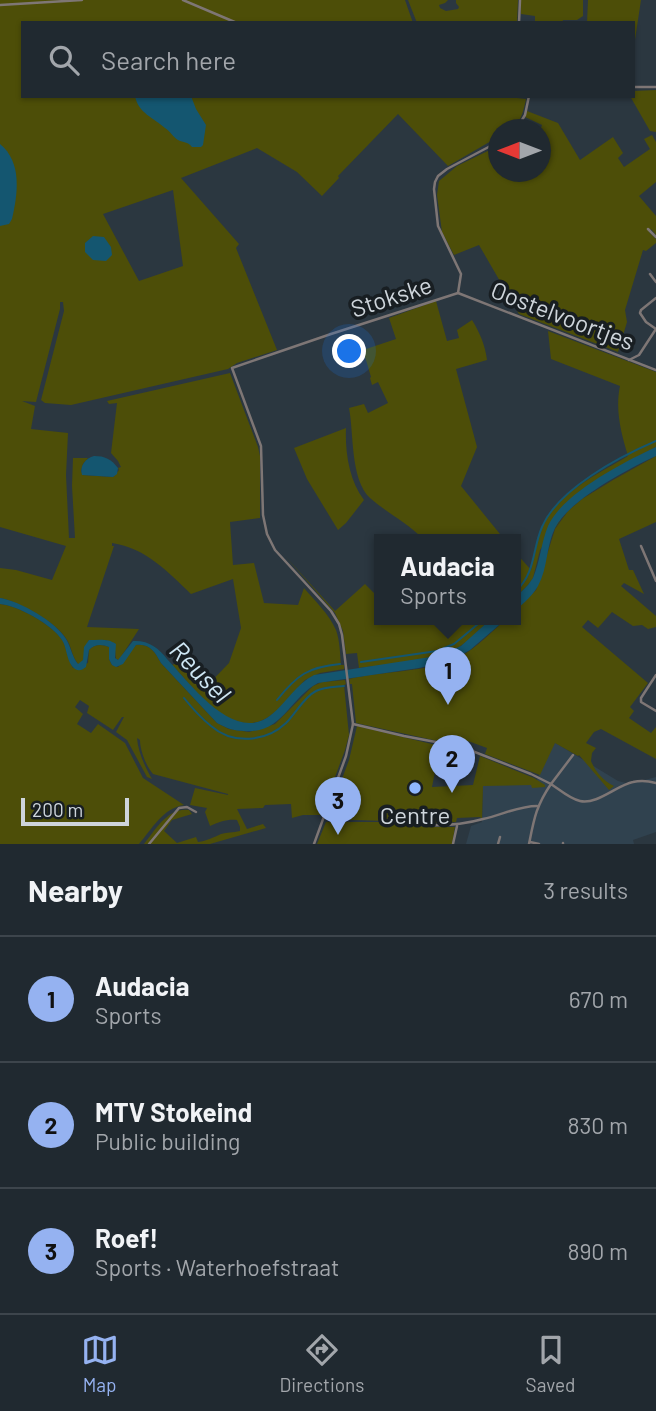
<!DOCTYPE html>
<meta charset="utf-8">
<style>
body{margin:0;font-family:Barlow,sans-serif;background:#2d353c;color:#f1f3f6}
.compass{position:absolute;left:488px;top:119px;width:63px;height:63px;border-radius:50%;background:#202930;box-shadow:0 2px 5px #0004;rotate:270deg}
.scale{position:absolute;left:21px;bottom:18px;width:108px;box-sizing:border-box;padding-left:7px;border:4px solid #ced5db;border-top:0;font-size:19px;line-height:24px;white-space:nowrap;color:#ced5db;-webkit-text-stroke:5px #181e22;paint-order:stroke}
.you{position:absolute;left:350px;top:352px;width:24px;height:24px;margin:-18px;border:5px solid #fff;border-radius:50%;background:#1a73e8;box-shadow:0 0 0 10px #1a73e833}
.badge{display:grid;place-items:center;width:46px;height:46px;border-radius:50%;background:#95b2f1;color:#111;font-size:23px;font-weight:700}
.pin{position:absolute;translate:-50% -58px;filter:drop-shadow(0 2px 4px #0008)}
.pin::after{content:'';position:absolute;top:37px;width:24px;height:21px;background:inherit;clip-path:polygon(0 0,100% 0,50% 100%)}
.popup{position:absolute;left:374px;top:534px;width:147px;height:91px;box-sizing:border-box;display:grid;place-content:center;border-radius:0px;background:#202930;filter:drop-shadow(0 2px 5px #0005);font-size:23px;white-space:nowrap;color:#a2a6ab}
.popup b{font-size:26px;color:#f1f3f6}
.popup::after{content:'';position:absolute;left:50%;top:100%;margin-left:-14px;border:14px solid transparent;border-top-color:#202930}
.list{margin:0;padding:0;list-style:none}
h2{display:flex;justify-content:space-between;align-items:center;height:91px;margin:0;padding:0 28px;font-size:30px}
h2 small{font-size:23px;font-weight:400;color:#a2a6ab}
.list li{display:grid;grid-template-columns:46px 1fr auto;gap:21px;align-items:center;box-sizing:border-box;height:126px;padding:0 28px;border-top:2px solid #3d454c}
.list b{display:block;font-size:26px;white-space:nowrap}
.list p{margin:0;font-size:23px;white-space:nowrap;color:#a2a6ab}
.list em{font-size:23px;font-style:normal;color:#a2a6ab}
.icon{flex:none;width:38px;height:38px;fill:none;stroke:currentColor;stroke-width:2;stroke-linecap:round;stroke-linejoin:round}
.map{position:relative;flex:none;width:656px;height:844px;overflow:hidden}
.search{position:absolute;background:#202930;box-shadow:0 2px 5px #0004;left:21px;right:21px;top:21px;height:77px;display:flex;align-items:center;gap:18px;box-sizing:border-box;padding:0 24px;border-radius:0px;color:#a2a6ab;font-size:26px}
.sheet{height:469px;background:#202930}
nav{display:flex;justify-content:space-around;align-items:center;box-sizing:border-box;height:98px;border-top:2px solid #3d454c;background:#202930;font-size:19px;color:#a2a6ab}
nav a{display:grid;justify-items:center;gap:4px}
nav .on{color:#95b2f1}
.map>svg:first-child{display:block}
.built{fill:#30424f}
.green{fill:#4d4e08;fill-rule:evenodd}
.water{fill:#145670}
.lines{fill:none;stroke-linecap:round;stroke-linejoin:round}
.stream{stroke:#145670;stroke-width:2}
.minor{stroke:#7e7675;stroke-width:2.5}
.poi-dot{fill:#90b8fd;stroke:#181e22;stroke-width:2.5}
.labels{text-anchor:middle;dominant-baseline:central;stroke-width:7;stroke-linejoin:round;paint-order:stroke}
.street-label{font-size:24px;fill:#ced5db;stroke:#181e22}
.poi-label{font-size:24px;fill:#ced5db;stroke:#181e22}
.water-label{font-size:26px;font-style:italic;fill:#cee6f3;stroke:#181e22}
</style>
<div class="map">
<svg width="656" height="844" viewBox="0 0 656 844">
<rect width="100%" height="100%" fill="#2b3740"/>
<path class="built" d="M554,742l64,39 12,3 26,-7v55l-23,8 1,4h-168l5,-18 11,-4 1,-37 54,-5z"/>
<g class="green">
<path d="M0,0h405l8,23h-390v73h475l28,3c-2,9 -5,26 -16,30 -3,2 -8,0 -12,1v7l-50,29 -50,-52 -60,62 1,2 -17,18 -25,-24 -40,-24 -76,30 58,66 -3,4 41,102 -40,13 -9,6 -157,36 -26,-2 -4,-3 23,-89 -1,-9h-3v7l-24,93 -14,-1 13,5 -4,23 37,4 -2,42 3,63h6l-3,-52 1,-28h15l-5,6 -2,7 2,4 30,2 6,-7 -1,-2 3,-1 -3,-6 -7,-8 6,-50 -8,1 -2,-3 123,-28 28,74 2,9v62l-30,4 3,43 21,-2 10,40 34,2 6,-17c11,13 25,26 32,42 4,11 4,24 5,35h3v4l-24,4 -15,7c-11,12 -26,32 -40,39 -36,19 -71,-31 -93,-54l5,-2 26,27 26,-27 12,-35 -8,-49 -42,15c-23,-22 -45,-46 -79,-51v3h2l-27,81 52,2 -20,31 -3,-1 -1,-8 -9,-11h-17l-6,20 -4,5c-7,-7 -7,-17 -12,-25 -9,-17 -49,-39 -67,-42v-30l16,2 36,10 14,-34 -66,-19zM173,190l10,76 -44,15 -36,-67z"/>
<path d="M408,0h40l-3,3 -6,2 1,3 6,3 12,-2 1,-2 -3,-4v-3h62l-1,23h-100z"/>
<path d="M521,0h62v16l-6,4h-14l-1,3h-27v-7l-14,-2z"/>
<path d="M588,0h53l-8,53v-30h-46z"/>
<path d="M656,90v42l-6,-1 -20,-35h3v-5z"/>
<path d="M527,111l31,12 22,37 33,-23 10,16 -5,5 6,9 26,-18 -6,-10 8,-4 4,7v40l-17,14 17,20v19l-5,-6 -2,3 7,7v4l-10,8 -3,-1 -18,60 2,12 -9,30 -99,-38 -40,-69 -25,10 -12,-23 -5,-37 2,-14 18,-15 41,-20v26h3l2,3 6,-2v-1h31v-41l2,-6 -17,-8z"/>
<path d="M436,301l11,40 12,-3 -2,-8 15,-10c8,13 13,25 15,40l-31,9 21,78 -16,39 43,53h-81c-15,-16 -36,-26 -53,-41 -20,-19 -16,-65 -21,-90l15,-4 4,9 20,-10 -10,-21 -6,3 -2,-7 1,-1 -8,-27 33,-11 -7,-21z"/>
<path d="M548,331l108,41v75l-19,10 -57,34 -40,59 -7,28 -5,7 -12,12v-44l15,17c4,-15 6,-32 13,-47 17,-32 54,-49 84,-67 -7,-23 -13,-46 -8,-70l-69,-27z"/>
<path d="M346,428c-1,24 3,52 18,72l-18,23 -8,7 -31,-51 -13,-31z"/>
<path d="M656,456v66l-37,17 10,31h4l11,24 -20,-11 -3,3 35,30v11l-8,2 -6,-4 -9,1 -21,-14 -14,16 -10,-8 -6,7 66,56 -18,24 4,4 -5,7 22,15 5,-6v32l-55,-30 -7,3 -8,11 10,5 -4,5 -1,8c4,10 12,20 23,25l-5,4 -30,-35 -1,1 -23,-13 -15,32 -55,-21 2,-6 -19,-7 -3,6 -109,-24 -4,-39h-2l-1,-5c32,-8 81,-7 109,-21 18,-10 33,-25 48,-39h10v-9l20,-20 19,-61 13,-18 14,-12 31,-19z"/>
<path d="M285,556l50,55 30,-27 15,15v20h21l6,6 14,-6h70c-12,11 -24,25 -39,32 -27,12 -64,13 -93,17l-2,-15 -11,1 -3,-23 -8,-18z"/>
<path d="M0,604c17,1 55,22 63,37 4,9 5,18 10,27l15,-5 1,-13c5,-6 13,-6 20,-3v12l3,6 6,2 18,-22c14,-2 19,7 25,18l56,60 12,6 20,3 26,-8 38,-38 9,-4 23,-2 1,4 -2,1 5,50 -4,15 -24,65h-18l-11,3 -1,-14 -26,1 -2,3 -26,1 10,20 16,-5 3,4 -56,16h-66c12,-15 24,-37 45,-34l3,4 -20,6 -8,11 13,12 19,-6 2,5c9,-1 16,-5 23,-8 6,-2 12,-1 19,-3v-4l-3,-7c-10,-1 -18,2 -27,6l-5,-14 2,-4 -17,-3 5,-17 33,7v-1l-75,-20c-7,-8 -13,-24 -13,-34l-3,-2c1,14 8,29 15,41l-5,-2 -20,-37 -11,-8 8,-15h-2l-9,13 -26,-17 2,-7 -9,-6 -5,7 8,7 -6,10 14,9 7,-9 27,19 18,35 41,27c-21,3 -32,24 -45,39h-139z"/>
<path d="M357,726l83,20 -8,41 41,-2 7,-29 54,22 11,7v2l-13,1 -1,-3 -48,1 -1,33 -2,-2 -23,1 -1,4 -33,2 -5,-2 5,5h32l-3,17h-135l9,-22h88l-87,-3 22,-59z"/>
</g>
<g class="water">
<path d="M135,96h56l5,13 10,16 -3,20 -2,2h-9c-5,-6 -8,-4 -14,-7 -5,-3 -8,-9 -13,-12 -11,-10 -27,-15 -30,-32z"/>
<path d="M0,144c22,18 18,49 12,75l-3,5 -9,2z"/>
<path d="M93,236l11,1 7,10 1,8 -6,6 -13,-1 -8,-8v-9z"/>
<path d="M656,447v9c-28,13 -87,44 -101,72 -9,18 -7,40 -17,58 -5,9 -14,17 -22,24v-13l12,-12 5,-7c7,-16 8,-35 15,-52 15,-33 76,-64 108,-79z"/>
<path d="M94,456c11,0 17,3 24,12l-1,6 -4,3 -31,-2c-3,-9 4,-17 12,-19z"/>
<path d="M0,598c20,3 56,24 66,41 5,8 6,18 12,25l5,-4 1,-13 5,-7c9,0 19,-2 27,4l-1,14 3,2 15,-19c15,-1 26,7 34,18 23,24 67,86 104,56 16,-13 25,-31 43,-40l123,-19 24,-10 30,-27h15l-36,31 -20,11 -31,7 -101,15c-29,15 -35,51 -74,48 -10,0 -18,-3 -27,-8l-56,-60c-6,-11 -11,-20 -25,-18l-13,19 -7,3 -4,-2 -3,-6v-12c-7,-3 -15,-3 -20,3l-3,17c-5,4 -9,5 -14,-1 -6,-8 -5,-18 -10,-26 -9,-15 -45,-35 -62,-36z"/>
</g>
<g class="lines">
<g class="stream">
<path d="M516,591c20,-19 16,-41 26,-64 16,-38 77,-70 114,-86"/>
<path d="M361,662l76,-11 17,-7 30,-25"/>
<path d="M184,698c8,10 17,20 27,28 22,19 55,16 75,-3 10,-10 18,-26 30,-32 8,-4 19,-4 28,-5"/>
<path d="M277,700c20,-25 31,-33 63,-36"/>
</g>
<g class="minor">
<path d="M183,0l54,23"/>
<path d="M0,5l82,-5"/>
<path d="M519,23l1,-23"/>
<path d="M633,87h23"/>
<path d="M516,130l9,-15 4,-19"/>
<path d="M648,229l8,8"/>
<path d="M650,274l6,8"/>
<path d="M458,293l198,77"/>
<path d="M629,360l10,-5 17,-26 -10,-7 -6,-9 1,-3 15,-12"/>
<path d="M641,546l15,35"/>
<path d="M656,675l-15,23v4l15,9"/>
<path d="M353,724l51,12 58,11 69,27 20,10 22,-29"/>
<path d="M422,825c22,1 40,0 61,-6 19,-4 35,-13 54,-13"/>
<path d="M530,842l9,2"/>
<path d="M149,844l30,-36 8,-1 9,5"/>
<path d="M314,844l32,-88 7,-32 -11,-89 -3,-11 -8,-13 -56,-61 -8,-16 -4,-19 -2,-69 -29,-78 99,-34 127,-41 3,-19 -23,-48 -4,-37 1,-7 3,-6 9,-7 51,-27"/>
<path d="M453,844l4,-18"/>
<path d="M498,844l2,-7"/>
<path d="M529,844c5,-25 7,-38 22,-60 9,6 19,15 29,17 17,4 37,-16 53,-19 8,-2 16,-1 23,1"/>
<path d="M563,844v-1"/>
</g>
</g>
<circle class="poi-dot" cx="415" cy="788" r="7"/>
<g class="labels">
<g class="street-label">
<text transform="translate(391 296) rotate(-18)">Stokske</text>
<text transform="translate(563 315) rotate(21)">Oostelvoortjes</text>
</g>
<g class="poi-label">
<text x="415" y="814">Centre</text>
</g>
<g class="water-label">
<text transform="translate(201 671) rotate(46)">Reusel</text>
</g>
</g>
</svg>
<svg class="compass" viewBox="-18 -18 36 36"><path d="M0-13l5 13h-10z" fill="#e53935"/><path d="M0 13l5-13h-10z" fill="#a2a6ab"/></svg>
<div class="scale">200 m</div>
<div class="you"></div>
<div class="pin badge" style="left:448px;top:705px">1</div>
<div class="popup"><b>Audacia</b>Sports</div>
<div class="pin badge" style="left:452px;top:793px">2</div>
<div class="pin badge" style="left:338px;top:835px">3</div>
<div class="search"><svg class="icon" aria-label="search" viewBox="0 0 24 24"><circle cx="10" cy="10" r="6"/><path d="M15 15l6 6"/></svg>Search here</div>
</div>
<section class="sheet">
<h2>Nearby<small>3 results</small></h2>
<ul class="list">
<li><span class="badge">1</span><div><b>Audacia</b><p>Sports</p></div><em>670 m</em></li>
<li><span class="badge">2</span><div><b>MTV Stokeind</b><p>Public building</p></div><em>830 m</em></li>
<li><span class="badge">3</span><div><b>Roef!</b><p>Sports · Waterhoefstraat</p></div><em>890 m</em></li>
</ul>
</section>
<nav>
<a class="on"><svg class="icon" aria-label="map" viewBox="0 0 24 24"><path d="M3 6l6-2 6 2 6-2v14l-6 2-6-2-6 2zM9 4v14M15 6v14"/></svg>Map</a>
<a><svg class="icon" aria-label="directions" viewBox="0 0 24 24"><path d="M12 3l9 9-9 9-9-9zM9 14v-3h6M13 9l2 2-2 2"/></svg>Directions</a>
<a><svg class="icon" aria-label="saved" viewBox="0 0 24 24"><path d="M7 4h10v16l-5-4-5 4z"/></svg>Saved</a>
</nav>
